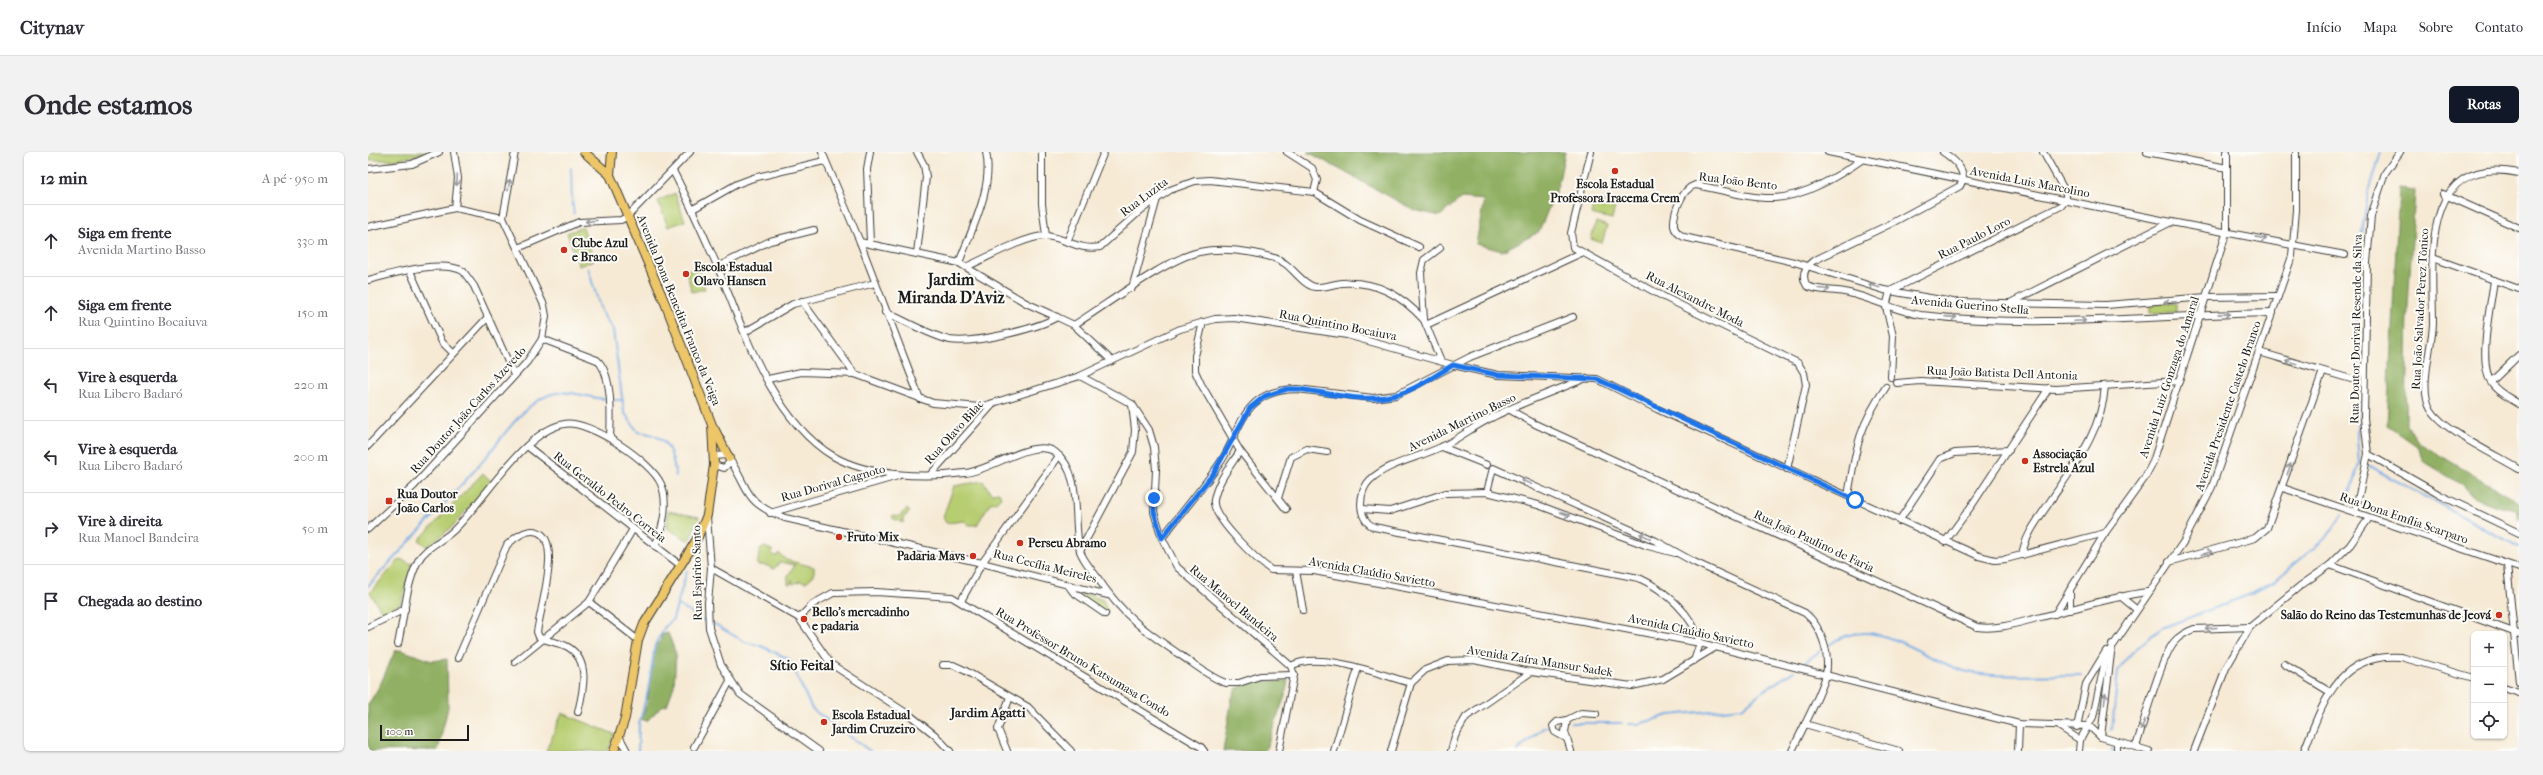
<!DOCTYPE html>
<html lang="pt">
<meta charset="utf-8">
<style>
body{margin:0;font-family:"IM FELL French Canon",serif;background:#f2f2f3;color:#2b2b33}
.controls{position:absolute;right:12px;bottom:12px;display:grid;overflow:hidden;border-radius:6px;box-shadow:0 1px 3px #0004}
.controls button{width:36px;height:36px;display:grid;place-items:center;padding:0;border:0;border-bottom:1px solid #e1e1e2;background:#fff;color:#2b2b33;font:20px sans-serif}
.scale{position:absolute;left:12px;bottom:10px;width:89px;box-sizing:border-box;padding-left:4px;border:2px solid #1c1c1c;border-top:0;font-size:11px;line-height:14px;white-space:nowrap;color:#1c1c1c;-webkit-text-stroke:3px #fdfcf7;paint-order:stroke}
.stop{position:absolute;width:12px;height:12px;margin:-9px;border:3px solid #1a73e8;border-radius:50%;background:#fff}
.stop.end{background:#1a73e8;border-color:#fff;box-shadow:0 1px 4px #0008}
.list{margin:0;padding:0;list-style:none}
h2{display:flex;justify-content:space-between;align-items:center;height:52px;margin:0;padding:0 16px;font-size:17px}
h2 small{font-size:13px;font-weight:400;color:#7c7c81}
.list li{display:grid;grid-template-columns:26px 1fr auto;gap:12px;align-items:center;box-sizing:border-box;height:72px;padding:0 16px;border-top:1px solid #e1e1e2}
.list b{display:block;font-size:15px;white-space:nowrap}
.list p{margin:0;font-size:13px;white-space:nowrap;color:#7c7c81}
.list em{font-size:13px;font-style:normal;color:#7c7c81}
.icon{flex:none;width:22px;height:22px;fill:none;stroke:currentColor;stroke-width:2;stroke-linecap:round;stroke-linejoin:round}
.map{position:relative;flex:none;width:2151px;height:599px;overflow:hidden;border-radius:6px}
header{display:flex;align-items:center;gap:24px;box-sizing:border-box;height:56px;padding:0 20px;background:#fff;border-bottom:1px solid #e1e1e2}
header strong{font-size:19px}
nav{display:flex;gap:22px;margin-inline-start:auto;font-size:14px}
.intro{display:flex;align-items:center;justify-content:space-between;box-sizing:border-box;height:96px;padding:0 24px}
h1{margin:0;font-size:28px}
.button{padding:10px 18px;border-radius:6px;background:#111827;color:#fff;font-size:14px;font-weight:700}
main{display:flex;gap:24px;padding:0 24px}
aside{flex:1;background:#fff;border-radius:6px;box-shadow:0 1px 3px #0004}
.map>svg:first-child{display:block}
.green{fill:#b7cd71;stroke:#6a7446}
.forest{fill:#91b063;stroke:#566640}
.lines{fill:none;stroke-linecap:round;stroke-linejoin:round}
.stream{stroke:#7aade6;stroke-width:2}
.minor-casing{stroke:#3d3b38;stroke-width:8}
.major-casing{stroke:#3d3b38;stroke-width:10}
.minor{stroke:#fff;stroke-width:6}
.major{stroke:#ecc669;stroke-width:8}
.oneway{stroke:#999}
.route{stroke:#1a73e8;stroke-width:5}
.poi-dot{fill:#c8321e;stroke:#fdfcf7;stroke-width:1.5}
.labels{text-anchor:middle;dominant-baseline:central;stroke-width:4;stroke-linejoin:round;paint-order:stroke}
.street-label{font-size:12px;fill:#1c1c1c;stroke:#fdfcf7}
.poi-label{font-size:12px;font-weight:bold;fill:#1c1c1c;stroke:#fdfcf7;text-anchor:start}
.neighbourhood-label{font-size:13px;font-weight:bold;fill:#1c1c1c;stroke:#fdfcf7}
.quarter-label{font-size:14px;font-weight:bold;fill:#1c1c1c;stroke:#fdfcf7}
.district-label{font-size:16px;font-weight:bold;fill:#1c1c1c;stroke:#fdfcf7}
</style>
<header>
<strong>Citynav</strong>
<nav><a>Início</a><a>Mapa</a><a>Sobre</a><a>Contato</a></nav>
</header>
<div class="intro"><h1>Onde estamos</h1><a class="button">Rotas</a></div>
<main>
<aside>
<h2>12 min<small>A pé · 950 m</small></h2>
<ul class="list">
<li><svg class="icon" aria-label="ahead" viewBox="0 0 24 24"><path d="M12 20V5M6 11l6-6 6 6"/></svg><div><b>Siga em frente</b><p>Avenida Martino Basso</p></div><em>330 m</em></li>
<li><svg class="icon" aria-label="ahead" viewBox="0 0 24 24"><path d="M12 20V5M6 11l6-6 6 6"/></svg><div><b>Siga em frente</b><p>Rua Quintino Bocaiuva</p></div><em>150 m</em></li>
<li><svg class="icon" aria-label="left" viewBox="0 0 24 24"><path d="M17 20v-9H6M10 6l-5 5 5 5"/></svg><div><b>Vire à esquerda</b><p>Rua Libero Badaró</p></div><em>220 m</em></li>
<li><svg class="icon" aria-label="left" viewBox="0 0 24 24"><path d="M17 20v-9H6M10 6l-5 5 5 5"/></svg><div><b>Vire à esquerda</b><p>Rua Libero Badaró</p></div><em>200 m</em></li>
<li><svg class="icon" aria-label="right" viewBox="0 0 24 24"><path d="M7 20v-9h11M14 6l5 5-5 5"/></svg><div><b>Vire à direita</b><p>Rua Manoel Bandeira</p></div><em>50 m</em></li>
<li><svg class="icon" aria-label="arrive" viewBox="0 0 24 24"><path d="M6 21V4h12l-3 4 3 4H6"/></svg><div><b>Chegada ao destino</b></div></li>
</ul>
</aside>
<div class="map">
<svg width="2151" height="599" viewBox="0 0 2151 599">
<rect width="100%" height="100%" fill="#fdfcf7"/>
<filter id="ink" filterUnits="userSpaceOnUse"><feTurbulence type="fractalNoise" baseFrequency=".025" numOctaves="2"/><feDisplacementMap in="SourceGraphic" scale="8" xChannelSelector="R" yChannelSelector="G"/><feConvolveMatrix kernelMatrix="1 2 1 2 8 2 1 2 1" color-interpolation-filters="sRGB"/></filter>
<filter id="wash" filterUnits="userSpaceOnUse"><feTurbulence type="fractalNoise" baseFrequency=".012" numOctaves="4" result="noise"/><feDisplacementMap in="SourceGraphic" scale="16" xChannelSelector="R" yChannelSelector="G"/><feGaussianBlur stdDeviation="0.9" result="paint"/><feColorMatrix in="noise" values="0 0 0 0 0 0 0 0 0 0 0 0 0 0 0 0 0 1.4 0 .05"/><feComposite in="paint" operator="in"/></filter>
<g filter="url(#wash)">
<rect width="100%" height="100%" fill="#f6ead5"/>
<g class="green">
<path d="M0,0h62l-34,8h-28z"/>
<path d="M307,41l10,28 -17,6 -10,-26z"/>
<path d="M1226,48l21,6 -3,13 -21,-5z"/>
<path d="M1228,70l11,4 -5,17 -11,-4z"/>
<path d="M215,75l11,33 -15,6 -12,-33z"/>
<path d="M330,115l7,22 -13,3 -6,-21z"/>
<path d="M1808,151v9l-26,1v-9z"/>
<path d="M115,321l8,8 -39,46 -25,20 -8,-7z"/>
<path d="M615,329l8,12 8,-1 2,5 -5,5 -6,1 -13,22h-8l-4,-4 -19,2 -3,-6 11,-31z"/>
<path d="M539,357l3,3 -7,6v5l-11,-5 1,-3 5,2z"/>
<path d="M300,359l31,6 -10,24 -22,-13z"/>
<path d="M396,395l8,3v5l5,1 2,-3 7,7 28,7v8l-8,7 -6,-1 -7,3 -1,-4 -1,4h-3v-9l7,-10 -15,-3 -6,7 -9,-4h-8l3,-15z"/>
<path d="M32,407l12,5 -11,39 -18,11 -13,-22z"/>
<path d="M714,441l21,7 5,12 -3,2 -25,-18z"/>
<path d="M194,561l52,21 -6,17h-62z"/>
</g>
<g class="forest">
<path d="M940,0h257l-7,33 -19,47 -37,19 -26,-7 8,-44 -23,-2 -21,18 -26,-6z"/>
<path d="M2031,36l16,2 -7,116 -2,118 13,19 100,59v18l-3,-10 -19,-4 -24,-9 -11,-12 -37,-23 -8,-16 -30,-21z"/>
<path d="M300,481l8,21 -2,32 -7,19 -5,1 -15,15 -6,-2 6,-15 8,-59 6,-4v-6z"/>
<path d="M33,498l31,11 15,-2 1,48 -10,43 -70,1v-46l12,-20 15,-34z"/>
<path d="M889,529h31l-3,15 -20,55h-42l9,-53 5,-10z"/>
</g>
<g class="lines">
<g class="stream">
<path d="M203,16l1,33 2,12"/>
<path d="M220,116l13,43 12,19 11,82 14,20c31,3 33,18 38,44"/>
<path d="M246,248h9"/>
<path d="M2001,314l150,81"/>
<path d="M1979,350l12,-39 -2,-27 3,-192 8,-49 13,-43"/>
<path d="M71,357c16,-17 32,-34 47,-52 17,-20 41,-59 70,-64 15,-3 33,5 48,6"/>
<path d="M0,434l66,-71"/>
<path d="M309,452l27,17"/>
<path d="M346,472l31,18 16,4 28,13 23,50 58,42"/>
<path d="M1461,493c47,-35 94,17 139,27 31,6 81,3 114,3"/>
<path d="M1435,512l17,-13"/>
<path d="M1203,571h51"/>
<path d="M1260,572h11l30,-9 73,-7 18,-15 34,-22"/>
<path d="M1190,573h3"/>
<path d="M1744,578l6,-59c9,-17 29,-32 44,-43l86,-33 25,-13 54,-45 15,-22"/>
<path d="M1744,597l1,2"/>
<path d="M270,599l1,-27 9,-33 7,-46 9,-17 9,-9 14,-48"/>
<path d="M1149,599l26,-23 5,-1"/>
</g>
</g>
</g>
<g filter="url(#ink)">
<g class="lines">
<defs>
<g id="minor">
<path d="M86,0l4,26 -3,30"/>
<path d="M454,0l38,90 60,157"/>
<path d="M674,0v52l4,32"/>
<path d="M919,0l25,16 5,12 -3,12"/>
<path d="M1223,0l-20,81 2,14 91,50 134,66 6,10 2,12 -19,84"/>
<path d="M1460,0l343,70 174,33"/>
<path d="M1575,0c12,8 26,20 17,34l-70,38 -77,37c-9,7 -12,15 -6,25 13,6 29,3 42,7 25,6 47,18 72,22 117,14 235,0 352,-2"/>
<path d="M1779,0l80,16"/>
<path d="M1495,7c-26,18 -57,37 -89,39 -25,1 -54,-9 -79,-13 -13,4 -22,28 -21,41 1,6 6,9 10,11l110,25 90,28 69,12 153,3 101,-8 71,-1"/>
<path d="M0,17l44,-5 27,-12"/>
<path d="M305,19c17,32 31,65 46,99 25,62 54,150 114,186 36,21 92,22 132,17 26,-2 68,-36 90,-21 29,22 17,70 25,99 3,9 11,18 17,26 27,41 52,57 92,84 12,8 24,18 37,22h13l21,-7 34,-1"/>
<path d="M2151,21c-101,-21 -86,91 -86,151 -1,24 -15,65 -2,86 13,21 65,45 88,59"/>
<path d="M2075,42l76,34"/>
<path d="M325,57l44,-25 16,-6 71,-17"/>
<path d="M0,75l87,-19 48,10"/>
<path d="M492,90l99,21 67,40 31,14"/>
<path d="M699,90l37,-90"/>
<path d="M502,91l-3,-74 3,-17"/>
<path d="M150,96l61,-26 42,-2 7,-4 62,-64"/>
<path d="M1072,96l-16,12 -3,13 3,47 17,41"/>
<path d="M549,101l9,-76 -2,-12 -7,-13"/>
<path d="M2065,106l86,31"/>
<path d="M591,111c12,-33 35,-75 27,-111"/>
<path d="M349,115l53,-26 44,-11"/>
<path d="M598,115c18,-8 62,-32 80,-31 20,2 33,15 54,11l41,-37 29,-20 25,-9 15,-1 104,12 46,28 59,27"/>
<path d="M42,119l32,71 11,11"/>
<path d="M0,128c24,-6 72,-21 95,-9l11,15 40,89"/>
<path d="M2126,128c-3,25 -17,83 -2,104 6,9 18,14 27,20"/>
<path d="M764,136l25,-89"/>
<path d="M434,149l53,73"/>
<path d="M1642,151l161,-81"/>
<path d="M517,160c21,9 43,23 65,28 23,4 87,-11 107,-23l17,8c31,-19 92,-66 125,-73 23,-5 52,-1 75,6 17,4 27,27 41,29 8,1 18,-3 27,-4 35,-2 59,12 82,37"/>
<path d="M835,170l-8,34v15l6,13 39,67 46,58"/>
<path d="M706,173l38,36"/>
<path d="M1058,173l155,-72"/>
<path d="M377,180l48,-28 82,-21"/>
<path d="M174,187l55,21c16,14 14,58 13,78"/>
<path d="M1891,200l92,27"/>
<path d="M712,224l52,28 17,26 5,17 2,23 -2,42 8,26 15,29 114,99 3,9 -15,76"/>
<path d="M1523,225l2,-41 -7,-29 4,-16 171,-85 5,-6v-7l-23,-41"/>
<path d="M1218,226c-31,13 -63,24 -93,39 -18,8 -34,22 -52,30 -23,11 -53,16 -71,33 -12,12 -13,40 4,47l265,51c26,12 54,36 61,65l-6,18"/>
<path d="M400,227l33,-7 54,2 78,29 47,4 100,-31 100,-47 35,-10 19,-1 113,17 106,30 45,10 99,4 60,30 322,147 16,4 11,-1 99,-26"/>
<path d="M2123,230l28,-27"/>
<path d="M1529,231l23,-2 136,8 123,-8"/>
<path d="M1142,258l25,14 442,203c21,3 41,-4 60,-9 37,-9 73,-21 110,-26"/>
<path d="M0,294l120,-129"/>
<path d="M159,294l153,119"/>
<path d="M1074,295l45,18"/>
<path d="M872,299c-9,14 -23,31 -26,49 -3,17 43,60 57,70l43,1 386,72 319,81 70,2 12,11 48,14"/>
<path d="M2000,302l72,41 79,38"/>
<path d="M362,308c21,32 13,42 55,58l197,45 126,32"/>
<path d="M346,313l10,3 6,-6 -4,-7 -11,1"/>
<path d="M563,322l62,-70"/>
<path d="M1915,336l236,80"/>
<path d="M1119,340l6,-24 163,73 38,21 111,51c17,14 25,40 21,62 -5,20 -25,56 -34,76"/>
<path d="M1480,344c8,-47 10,-69 38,-109"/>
<path d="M910,346l13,-41 16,-8 20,3"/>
<path d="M994,357l28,2 56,-18 41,-1 51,13 110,41 27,7"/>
<path d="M402,361l128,-37"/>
<path d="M1987,361l13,-59 -4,-36 3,-155 4,-47 14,-43 15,-21"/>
<path d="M339,365l4,51 -3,35 1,25 12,37 19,29 79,57"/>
<path d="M1531,369l41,-62 15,-6 54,-3"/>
<path d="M0,377l46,-43 113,-124 15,-23 4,-23 -2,-11 -41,-87 12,-66"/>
<path d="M794,386c20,-26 42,-51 60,-78 12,-18 17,-44 34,-58 11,-9 27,-13 41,-13l76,9 23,-3 74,-38 103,-40"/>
<path d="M1577,390l27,-37 77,-117"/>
<path d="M712,399l53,-99 2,-22 -3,-26"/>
<path d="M1654,403c3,-19 15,-34 25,-49 25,-38 55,-73 58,-120"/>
<path d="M1801,410l86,-24 12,-10 56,-157"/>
<path d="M1962,413l189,69"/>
<path d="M2139,413l12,117"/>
<path d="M343,416l88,50 32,46 80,52 24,19 15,16"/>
<path d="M928,419l7,39"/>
<path d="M700,433l5,7 32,22"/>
<path d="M1752,444l16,13"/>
<path d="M593,449l21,-38 77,-107"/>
<path d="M221,450l49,38"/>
<path d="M1702,458v-20"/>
<path d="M1687,462l50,-81 39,-54 9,-17 74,-231v-79"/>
<path d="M431,466l14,-14 20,-11 43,-1 76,5 249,150 3,4"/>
<path d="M0,475l37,-18"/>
<path d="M30,492c6,-27 8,-59 20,-83 8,-15 25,-20 36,-31 30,-29 70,-99 110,-106 25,-5 88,38 97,60 8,19 2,44 -6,62"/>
<path d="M90,506l49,-113c22,-21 43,-20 42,16 -1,23 -8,48 -12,71l2,5c9,5 20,5 29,10 23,14 15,44 10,65"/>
<path d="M147,510l74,-60 44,-73"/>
<path d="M1916,512l46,28"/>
<path d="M575,513h10l11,5 64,37 43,44"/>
<path d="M923,514c28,-16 90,9 120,17"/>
<path d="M2136,536l15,5"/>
<path d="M1437,572l94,27"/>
<path d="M1692,575l20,13"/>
<path d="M1709,575l9,-43 20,-33"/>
<path d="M251,584l8,15"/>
<path d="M1733,585l11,-92"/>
<path d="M1198,586l-11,-6 -2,-6 4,-4 10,-2"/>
<path d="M1749,590v9"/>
<path d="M326,595l36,-66"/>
<path d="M1768,595c7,-23 25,-89 38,-105 5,-6 12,-10 20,-13l56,-2"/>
<path d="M639,599l-9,-22 12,-32"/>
<path d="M966,599l24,-83"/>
<path d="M1023,599l20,-68 14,-13 23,-9 26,-1 57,12 101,14 31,-7 53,-32"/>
<path d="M1083,599l4,-15 11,-19 65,-45"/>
<path d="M1203,599l-6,-19 2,-12 14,-7 15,1"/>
<path d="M1650,599l1,-27"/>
<path d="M1711,599l1,-11 13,-23 13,-61 78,-115 28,-54 80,-231 4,-46v-58"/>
<path d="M1826,599l32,-83 24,-41 50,-41 30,-21 20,-20 19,-27"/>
<path d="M1936,599c19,-48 34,-99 97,-94l73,21"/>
</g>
<g id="major">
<path d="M216,0l26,23 55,128 47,122 2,40 -7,50 -10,24 -53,85 -6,16 -13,78 -11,33"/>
<path d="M242,23l2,-23"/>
<path d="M346,276l15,30"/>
</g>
</defs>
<use href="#minor" class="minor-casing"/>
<use href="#major" class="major-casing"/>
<use href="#minor" class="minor"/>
<use href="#major" class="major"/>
</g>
<defs><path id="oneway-shaft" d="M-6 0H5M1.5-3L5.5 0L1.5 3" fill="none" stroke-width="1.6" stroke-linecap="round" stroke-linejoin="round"/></defs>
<g class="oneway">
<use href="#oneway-shaft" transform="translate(89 28) rotate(93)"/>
<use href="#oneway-shaft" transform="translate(141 33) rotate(-80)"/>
<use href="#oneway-shaft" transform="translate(223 69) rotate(174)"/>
<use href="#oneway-shaft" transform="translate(1893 86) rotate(11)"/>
<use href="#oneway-shaft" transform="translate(1506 134) rotate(-163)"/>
<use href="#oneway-shaft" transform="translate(1456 137) rotate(5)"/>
<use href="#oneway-shaft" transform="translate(1802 150) rotate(177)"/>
<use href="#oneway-shaft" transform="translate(1856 162) rotate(-1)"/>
<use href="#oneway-shaft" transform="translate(1583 165) rotate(4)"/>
<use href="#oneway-shaft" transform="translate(1712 169) rotate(-3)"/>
<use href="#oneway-shaft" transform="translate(1923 210) rotate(-163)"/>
<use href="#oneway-shaft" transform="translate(1921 317) rotate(-71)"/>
<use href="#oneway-shaft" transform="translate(1158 330) rotate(-156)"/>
<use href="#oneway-shaft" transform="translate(1197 362) rotate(19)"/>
<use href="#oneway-shaft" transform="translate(1277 384) rotate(-155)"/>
<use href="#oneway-shaft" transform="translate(1839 401) rotate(-14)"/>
<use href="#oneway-shaft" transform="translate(1843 476) rotate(175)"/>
<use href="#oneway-shaft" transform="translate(1737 547) rotate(-83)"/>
<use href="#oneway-shaft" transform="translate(1775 573) rotate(109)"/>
</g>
</g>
<g class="lines" filter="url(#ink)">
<path class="route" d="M786,346v14l8,26 51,-64 37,-66 15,-12 22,-7h10c28,3 61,13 89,8 24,-3 47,-20 67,-32l45,10 99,4 258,121"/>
</g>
<g class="poi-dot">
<circle cx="1247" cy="19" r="4"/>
<circle cx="196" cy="98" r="4"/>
<circle cx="318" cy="122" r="4"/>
<circle cx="1657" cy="309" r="4"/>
<rect x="17" y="345" width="8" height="8" rx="2"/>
<circle cx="471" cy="385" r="4"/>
<circle cx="652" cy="391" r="4"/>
<circle cx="605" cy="404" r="4"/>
<circle cx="2131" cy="463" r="4"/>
<circle cx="436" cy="467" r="4"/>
<circle cx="456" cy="570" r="4"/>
</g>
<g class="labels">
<g class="street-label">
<text transform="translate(1370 29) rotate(7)">Rua João Bento</text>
<text transform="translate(1662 30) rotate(11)">Avenida Luis Marcolino</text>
<text transform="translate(776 45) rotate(-37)">Rua Luzita</text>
<text transform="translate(1606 86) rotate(-27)">Rua Paulo Loro</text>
<text transform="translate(1327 147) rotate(27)">Rua Alexandre Moda</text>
<text transform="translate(1602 153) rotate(5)">Avenida Guerino Stella</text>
<text transform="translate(2052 157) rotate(-87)">Rua João Salvador Perez Tônico</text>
<text transform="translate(311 158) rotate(68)">Avenida Dona Benedita Franco da Veiga</text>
<text transform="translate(970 173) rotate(11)">Rua Quintino Bocaiuva</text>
<text transform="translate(1988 177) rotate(-89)">Rua Doutor Dorival Resende da Silva</text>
<text transform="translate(1634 221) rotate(2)">Rua João Batista Dell Antonia</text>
<text transform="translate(1801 225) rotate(-72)">Avenida Luiz Gonzaga do Amaral</text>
<text transform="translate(1860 254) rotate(-71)">Avenida Presidente Castelo Branco</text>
<text transform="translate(100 258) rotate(-48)">Rua Doutor João Carlos Azevedo</text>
<text transform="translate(1094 270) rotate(-26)">Avenida Martino Basso</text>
<text transform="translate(586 280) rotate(-48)">Rua Olavo Bilac</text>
<text transform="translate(465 331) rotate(-16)">Rua Dorival Cagnoto</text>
<text transform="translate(242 345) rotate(38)">Rua Geraldo Pedro Correia</text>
<text transform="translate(2036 366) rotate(19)">Rua Dona Emília Scarparo</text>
<text transform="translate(1446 389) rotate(25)">Rua João Paulino de Faria</text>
<text transform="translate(677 414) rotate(14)">Rua Cecília Meireles</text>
<text transform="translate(1004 420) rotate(10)">Avenida Claúdio Savietto</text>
<text transform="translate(329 421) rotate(-91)">Rua Espírito Santo</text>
<text transform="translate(866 451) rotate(40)">Rua Manoel Bandeira</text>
<text transform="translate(1323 479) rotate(12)">Avenida Claúdio Savietto</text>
<text transform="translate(1172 509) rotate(9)">Avenida Zaíra Mansur Sadek</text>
<text transform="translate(715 510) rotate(31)">Rua Professor Bruno Katsumasa Condo</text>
</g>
<g class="poi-label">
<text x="1247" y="32" text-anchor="middle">Escola Estadual<tspan x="1247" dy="14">Professora Iracema Crem</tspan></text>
<text x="204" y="91">Clube Azul<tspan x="204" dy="14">e Branco</tspan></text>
<text x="326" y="115">Escola Estadual<tspan x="326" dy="14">Olavo Hansen</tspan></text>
<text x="1665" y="302">Associação<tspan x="1665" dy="14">Estrela Azul</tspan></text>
<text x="29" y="342">Rua Doutor<tspan x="29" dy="14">João Carlos</tspan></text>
<text x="479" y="385">Fruto Mix</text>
<text x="660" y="391">Perseu Abramo</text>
<text x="597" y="404" text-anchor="end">Padaria Mavs</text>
<text x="444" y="460">Bello's mercadinho<tspan x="444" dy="14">e padaria</tspan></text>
<text x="2123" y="463" text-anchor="end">Salão do Reino das Testemunhas de Jeová</text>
<text x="464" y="563">Escola Estadual<tspan x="464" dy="14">Jardim Cruzeiro</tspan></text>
</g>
<g class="neighbourhood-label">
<text x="620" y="560">Jardim Agatti</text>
</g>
<g class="quarter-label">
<text x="434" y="513">Sítio Feital</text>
</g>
<g class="district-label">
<text x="583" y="127">Jardim<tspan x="583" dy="18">Miranda D'Aviz</tspan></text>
</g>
</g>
</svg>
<div class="controls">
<button>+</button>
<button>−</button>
<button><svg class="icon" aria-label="locate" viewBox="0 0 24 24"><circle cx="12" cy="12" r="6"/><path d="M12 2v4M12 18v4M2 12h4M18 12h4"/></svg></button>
</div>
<div class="scale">100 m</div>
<div class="stop" style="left:1487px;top:348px"></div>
<div class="stop end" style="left:786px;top:346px"></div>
</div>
</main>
